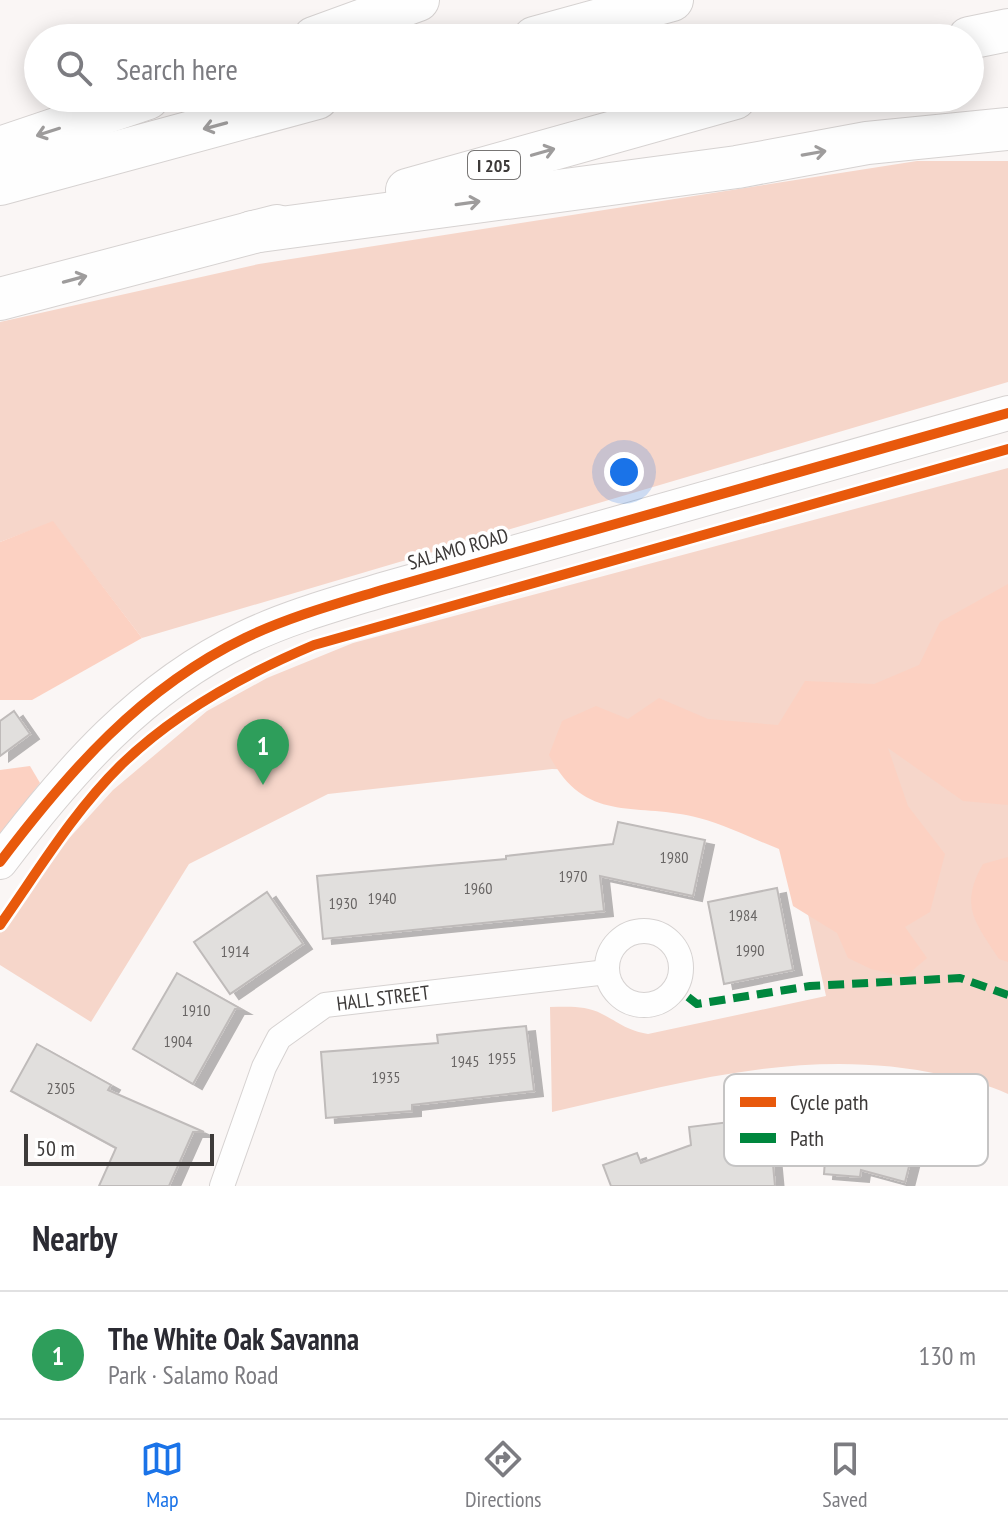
<!DOCTYPE html>
<meta charset="utf-8">
<style>
body{margin:0;font-family:"PT Sans Narrow",sans-serif;background:#f7f7f7;color:#2b2b33}
.scale{position:absolute;left:24px;bottom:20px;width:190px;box-sizing:border-box;padding-left:8px;border:4px solid #3d3a39;border-top:0;font-size:22px;line-height:28px;white-space:nowrap;color:#3d3a39;-webkit-text-stroke:6px #fff;paint-order:stroke}
.you{position:absolute;left:624px;top:472px;width:28px;height:28px;margin:-20px;border:6px solid #fff;border-radius:50%;background:#1a73e8;box-shadow:0 0 0 12px #1a73e833}
.badge{display:grid;place-items:center;width:52px;height:52px;border-radius:50%;background:#1a73e8;color:#fff;font-size:26px;font-weight:700}
.pin{position:absolute;translate:-50% -66px;filter:drop-shadow(0 2px 4px #0008)}
.pin::after{content:'';position:absolute;top:42px;width:28px;height:24px;background:inherit;clip-path:polygon(0 0,100% 0,50% 100%)}
.list{margin:0;padding:0;list-style:none}
h2{display:flex;justify-content:space-between;align-items:center;height:104px;margin:0;padding:0 32px;font-size:34px}
h2 small{font-size:26px;font-weight:400;color:#7c7c81}
.list li{display:grid;grid-template-columns:52px 1fr auto;gap:24px;align-items:center;box-sizing:border-box;height:128px;padding:0 32px;border-top:2px solid #e1e1e2}
.list b{display:block;font-size:30px;white-space:nowrap}
.list p{margin:0;font-size:26px;white-space:nowrap;color:#7c7c81}
.list em{font-size:26px;font-style:normal;color:#7c7c81}
.icon{flex:none;width:44px;height:44px;fill:none;stroke:currentColor;stroke-width:2;stroke-linecap:round;stroke-linejoin:round}
.map{position:relative;flex:none;width:1008px;height:1186px;overflow:hidden}
.search{position:absolute;background:#fff;box-shadow:0 4px 20px #0003;left:24px;right:24px;top:24px;height:88px;display:flex;align-items:center;gap:20px;box-sizing:border-box;padding:0 28px;border-radius:44px;color:#7c7c81;font-size:30px}
.sheet{height:232px;background:#fff}
nav{display:flex;justify-content:space-around;align-items:center;box-sizing:border-box;height:112px;border-top:2px solid #e1e1e2;background:#fff;font-size:22px;color:#7c7c81}
nav a{display:grid;justify-items:center;gap:4px}
nav .on{color:#1a73e8}
.map>svg:first-child{display:block}
.green{fill:#f6d6ca}
.forest{fill:#fcd1c2}
.building{fill:#e1dfdd;stroke:#bfbbba;stroke-width:2;filter:url(#shadow)}
.lines{fill:none;stroke-linecap:round;stroke-linejoin:round}
.street-casing{stroke:#d6d2d1;stroke-width:26}
.secondary-casing{stroke:#d6d2d1;stroke-width:36}
.highway-casing{stroke:#d6d2d1;stroke-width:44}
.street{stroke:#fefefe;stroke-width:24}
.secondary{stroke:#fefefe;stroke-width:34}
.highway{stroke:#fefefe;stroke-width:42}
.quiet{stroke:#00873e;stroke-width:8;stroke-dasharray:16 8;stroke-linecap:butt}
.cycleway-casing{stroke:#fff;stroke-width:15}
.cycleway{stroke:#e8590c;stroke-width:10}
.oneway{stroke:#9e9c9c}
.labels{text-anchor:middle;dominant-baseline:central;stroke-width:7;stroke-linejoin:round;paint-order:stroke}
.number-label{font-size:16px;fill:#686564}
.shield{fill:#fff;stroke:#777574;stroke-width:2}
.shield-label{font-size:18px;font-weight:bold;fill:#3d3a39}
.street-label{font-size:20px;fill:#3d3a39;stroke:#fff}
.key{fill:#fff;stroke:#c5c4c4;stroke-width:2}
.key-label{font-size:22px;fill:#3d3a39}
</style>
<div class="map">
<svg width="1008" height="1186" viewBox="0 0 1008 1186">
<defs>
<filter id="shadow"><feDropShadow dx="9" dy="5" stdDeviation="0" flood-color="#0004"/></filter>
</defs>
<rect width="100%" height="100%" fill="#faf6f5"/>
<g class="green">
<path d="M917,161h91v221l-866,256 -89,-116 -53,20v-220l259,-58z"/>
<path d="M1008,468v626c-21,-10 -42,-14 -64,-19 -137,-30 -259,7 -392,37l-2,-105c18,0 35,-2 52,7 18,9 24,16 46,20l178,-38 -24,-109 -1,-108 -249,-10 -224,25 -139,70 -98,158 -91,-57v-36l62,-83 51,-56 94,-79 60,-33 86,-35z"/>
</g>
<g class="forest">
<path d="M53,521l89,117 -110,62h-32v-158z"/>
<path d="M1008,584v221l-45,-4 -75,-53 20,58 37,48 -15,58 -25,15 22,31 -22,19 -34,-8 -23,-11 -11,-25 -44,-27 -14,-57c-26,-10 -53,-24 -80,-31 -63,-17 -113,8 -150,-63l13,-34 34,-15 32,13 31,-21 49,21 70,6 27,-44 69,3 45,-19 21,-43z"/>
<path d="M30,766l10,17 -40,50v-63z"/>
<path d="M1008,857v105l-9,-3c-24,-37 -40,-53 -16,-95z"/>
</g>
<g class="building">
<path d="M14,711l16,23 -30,22v-35z"/>
<path d="M618,822l87,18 -12,56 -93,-20 4,35 -281,28 -6,-63 189,-17v-3l107,-12z"/>
<path d="M777,888l16,82 -69,14 -16,-82z"/>
<path d="M267,892l36,52 -73,50 -36,-52z"/>
<path d="M177,973l64,36h-6l-42,75 -60,-35z"/>
<path d="M526,1026l8,65 -122,14v6l-86,7 -5,-66 117,-9 -1,-8z"/>
<path d="M37,1044l74,41 -3,5 96,42h-11l-24,54h-70l17,-38 -105,-57z"/>
<path d="M895,1097l60,16 -10,38 -30,-8 -10,39 -44,-12 -1,7 -36,-3 1,-14 -53,-6 3,32h-164l-8,-21 34,-12 4,10 50,-18 -2,-18 98,-12 1,-12 102,11z"/>
</g>
<g class="lines">
<defs>
<g id="street">
<circle cx="644" cy="968" r="37"/>
<path d="M222,1186l42,-119 15,-29 46,-33 282,-33"/>
</g>
<path id="secondary" d="M0,862c68,-90 141,-174 245,-224 44,-21 91,-34 137,-48l626,-177"/>
<g id="highway">
<path d="M314,38l104,-38"/>
<path d="M534,38l138,-38"/>
<path d="M969,38l39,-8"/>
<path d="M0,148l148,-50"/>
<path d="M0,184l317,-86"/>
<path d="M407,190l328,-92"/>
<path d="M252,232l485,-65 130,-24 141,-14"/>
<path d="M0,299l277,-73"/>
</g>
</defs>
<use href="#street" class="street-casing"/>
<use href="#secondary" class="secondary-casing"/>
<use href="#highway" class="highway-casing"/>
<use href="#street" class="street"/>
<use href="#secondary" class="secondary"/>
<use href="#highway" class="highway"/>
<path class="quiet" d="M688,997l9,7 113,-18 150,-8 48,17"/>
<defs>
<g id="cycleway">
<path d="M0,862c68,-90 141,-174 245,-224 44,-21 91,-34 137,-48l626,-177"/>
<path d="M0,925c38,-54 74,-114 122,-161 55,-53 123,-90 192,-119l694,-196"/>
</g>
</defs>
<use href="#cycleway" class="cycleway-casing"/>
<use href="#cycleway" class="cycleway"/>
</g>
<defs><path id="oneway-shaft" d="M-6 0H5M1.5-3L5.5 0L1.5 3" fill="none" stroke-width="1.6" stroke-linecap="round" stroke-linejoin="round" transform="scale(2)"/></defs>
<g class="oneway">
<use href="#oneway-shaft" transform="translate(215 126) rotate(165)"/>
<use href="#oneway-shaft" transform="translate(48 132) rotate(162)"/>
<use href="#oneway-shaft" transform="translate(543 152) rotate(-16)"/>
<use href="#oneway-shaft" transform="translate(814 153) rotate(-10)"/>
<use href="#oneway-shaft" transform="translate(468 203) rotate(-8)"/>
<use href="#oneway-shaft" transform="translate(75 279) rotate(-15)"/>
</g>
<g class="labels">
<g class="number-label">
<text x="674" y="857">1980</text>
<text x="573" y="876">1970</text>
<text x="478" y="888">1960</text>
<text x="382" y="898">1940</text>
<text x="343" y="903">1930</text>
<text x="743" y="915">1984</text>
<text x="750" y="950">1990</text>
<text x="235" y="951">1914</text>
<text x="196" y="1010">1910</text>
<text x="178" y="1041">1904</text>
<text x="502" y="1058">1955</text>
<text x="465" y="1061">1945</text>
<text x="386" y="1077">1935</text>
<text x="61" y="1088">2305</text>
</g>
<rect class="shield" x="468" y="151" width="52" height="28" rx="6"/>
<g class="shield-label">
<text x="494" y="165">I 205</text>
</g>
<g class="street-label">
<text transform="translate(458 549) rotate(-16)">SALAMO ROAD</text>
<text transform="translate(383 998) rotate(-7)">HALL STREET</text>
</g>
</g>
<rect x="724" y="1074" width="264" height="92" rx="12" class="key"/>
<rect x="740" y="1097" width="36" height="10" fill="#e8590c"/>
<rect x="740" y="1133" width="36" height="10" fill="#00873e"/>
<g class="key-label">
<text x="790" y="1110">Cycle path</text>
<text x="790" y="1146">Path</text>
</g>
</svg>
<div class="scale">50 m</div>
<div class="you"></div>
<div class="pin badge" style="left:263px;top:785px;background:#2e9e5b">1</div>
<div class="search"><svg class="icon" aria-label="search" viewBox="0 0 24 24"><circle cx="10" cy="10" r="6"/><path d="M15 15l6 6"/></svg>Search here</div>
</div>
<section class="sheet">
<h2>Nearby<small></small></h2>
<ul class="list">
<li><span class="badge" style="background:#2e9e5b">1</span><div><b>The White Oak Savanna</b><p>Park · Salamo Road</p></div><em>130 m</em></li>
</ul>
</section>
<nav>
<a class="on"><svg class="icon" aria-label="map" viewBox="0 0 24 24"><path d="M3 6l6-2 6 2 6-2v14l-6 2-6-2-6 2zM9 4v14M15 6v14"/></svg>Map</a>
<a><svg class="icon" aria-label="directions" viewBox="0 0 24 24"><path d="M12 3l9 9-9 9-9-9zM9 14v-3h6M13 9l2 2-2 2"/></svg>Directions</a>
<a><svg class="icon" aria-label="saved" viewBox="0 0 24 24"><path d="M7 4h10v16l-5-4-5 4z"/></svg>Saved</a>
</nav>
